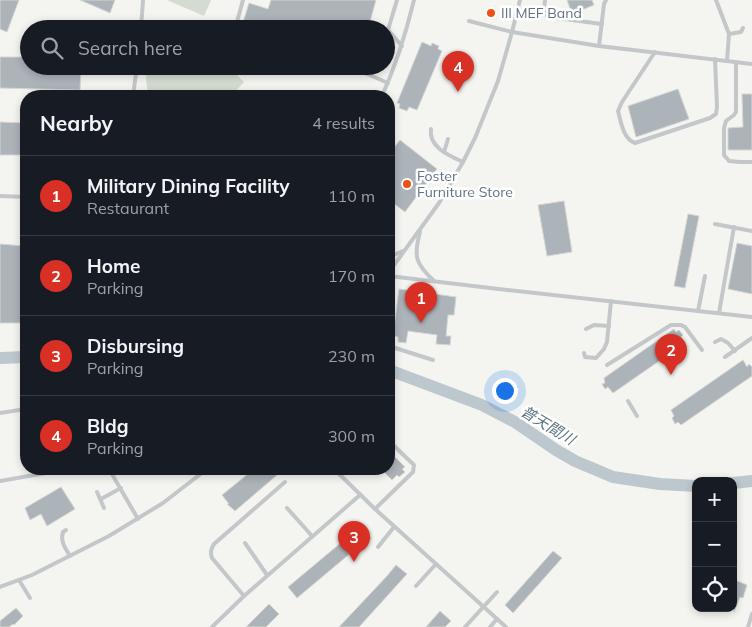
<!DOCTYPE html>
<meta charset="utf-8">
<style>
body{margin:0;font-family:Mulish,"Noto Sans JP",sans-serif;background:#20242c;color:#f1f3f6}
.controls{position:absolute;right:15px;bottom:15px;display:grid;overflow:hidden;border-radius:10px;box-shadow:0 2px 8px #0003}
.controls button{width:45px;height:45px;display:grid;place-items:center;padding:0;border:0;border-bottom:1px solid #363941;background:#171b24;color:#f1f3f6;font:25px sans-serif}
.you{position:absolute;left:504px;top:390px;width:18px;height:18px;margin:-12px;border:4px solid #fff;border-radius:50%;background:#1a73e8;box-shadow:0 0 0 8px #1a73e833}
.badge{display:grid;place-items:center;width:32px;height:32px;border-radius:50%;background:#d93025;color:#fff;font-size:16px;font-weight:700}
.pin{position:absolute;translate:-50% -41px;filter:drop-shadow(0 1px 2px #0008)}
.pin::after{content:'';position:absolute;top:26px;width:18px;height:15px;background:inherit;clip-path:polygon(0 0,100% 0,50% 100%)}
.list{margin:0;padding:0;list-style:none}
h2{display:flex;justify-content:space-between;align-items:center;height:65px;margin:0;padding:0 20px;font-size:21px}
h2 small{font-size:16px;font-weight:400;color:#9ea1a6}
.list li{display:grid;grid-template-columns:32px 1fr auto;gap:15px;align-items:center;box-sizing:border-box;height:80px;padding:0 20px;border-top:1px solid #363941}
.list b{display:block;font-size:19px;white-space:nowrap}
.list p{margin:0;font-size:16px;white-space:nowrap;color:#9ea1a6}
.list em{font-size:16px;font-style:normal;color:#9ea1a6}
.icon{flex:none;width:28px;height:28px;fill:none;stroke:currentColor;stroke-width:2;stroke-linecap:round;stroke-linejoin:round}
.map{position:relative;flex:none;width:752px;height:627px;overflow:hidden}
.search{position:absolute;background:#171b24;box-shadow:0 2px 8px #0003;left:20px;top:20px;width:375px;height:55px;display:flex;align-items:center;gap:12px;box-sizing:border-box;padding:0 18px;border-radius:28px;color:#9ea1a6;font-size:19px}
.panel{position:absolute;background:#171b24;box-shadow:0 2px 8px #0003;left:20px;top:90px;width:375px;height:385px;border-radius:20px}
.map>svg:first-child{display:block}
.green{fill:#d4dcd1}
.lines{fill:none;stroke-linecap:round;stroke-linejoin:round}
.river{stroke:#bdc8ce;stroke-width:12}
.building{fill:#acb3b9;stroke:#d5d6d3}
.lane{stroke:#c3c7ca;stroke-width:4}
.poi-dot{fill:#ef5115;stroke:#fff;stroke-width:2}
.labels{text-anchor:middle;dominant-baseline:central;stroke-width:5;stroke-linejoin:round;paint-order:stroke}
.poi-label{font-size:14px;fill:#617383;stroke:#fff;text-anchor:start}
.water-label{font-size:15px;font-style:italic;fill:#5c7681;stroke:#fff}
</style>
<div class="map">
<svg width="752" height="627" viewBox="0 0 752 627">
<rect width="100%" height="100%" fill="#f4f5f0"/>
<g class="green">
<path d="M167,0h44l-7,16z"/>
<path d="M148,66h80l16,16 -13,14h-83l-2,-17z"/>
</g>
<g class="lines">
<g class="river">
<path d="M0,358l26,-1"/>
<path d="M389,370l93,35 33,17 41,28 19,11 38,16 47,7 36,2"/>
<path d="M733,483l19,-2"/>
</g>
</g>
<g class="building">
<path d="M0,0h19l-12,32 -7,-3z"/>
<path d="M80,0h35l-5,13z"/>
<path d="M271,0h105l-8,29h-78l-9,-3v3h-40l8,-26 19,6z"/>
<path d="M567,0h25l2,5 -22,9z"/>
<path d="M422,42l9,4 1,-3 7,3 -1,3 4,2 -25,59 -8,-3 -2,4 -8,-3 1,-4 -3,-1z"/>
<path d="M0,57h29v9h52l-1,24 -80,-2z"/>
<path d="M678,89l11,30 -53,18 -8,-31z"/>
<path d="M742,94h10v56h-24v-22l15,-1z"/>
<path d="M0,122l26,1v32h-26z"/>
<path d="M400,140l37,29 -32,43 -16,-12v-46z"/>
<path d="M564,201l8,51 -25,4 -9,-51z"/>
<path d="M688,214l11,2 -14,72 -11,-2z"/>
<path d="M737,243l15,3v48l-24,-5z"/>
<path d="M0,244l25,2 -4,77h-21z"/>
<path d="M399,289l57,8 -2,18h-6l-2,21h5l-1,9 -14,-1 1,-9 -29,-4 -2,12 -8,-1v-5l-5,-1z"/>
<path d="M674,329l2,3 3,-2 4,5 -2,2 4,6 -72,50 -5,-6 -3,2 -3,-5 3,-1 -1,-5z"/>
<path d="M743,360l4,7 2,-3 3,3v9l-71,49 -3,-3 -3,2 -3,-6 2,-2 -3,-6z"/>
<path d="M389,451l16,16 -3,2 3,3 -6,5 -2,-2 -5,5 -11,-11h8z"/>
<path d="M254,469h30l-49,42 -8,-7h2l-7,-9z"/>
<path d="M61,487l14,22 -28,17 -6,-12 -11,6 -5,-12z"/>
<path d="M361,526l10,12 -12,8 -62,52 -9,-11z"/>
<path d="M553,551l9,7 -49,55 -8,-8z"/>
<path d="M396,565l11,9 -48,53h-20l48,-51z"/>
<path d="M735,580l12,5 -4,13 -3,-1 -6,15 -1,-26z"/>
<path d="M269,604l10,10 -13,13h-20z"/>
<path d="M16,608l7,8 -9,9 -1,-1 -4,3h-9v-6z"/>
<path d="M440,611l11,10 -6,6h-19z"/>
</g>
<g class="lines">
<g class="lane">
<path d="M397,0l-9,30 14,16"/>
<path d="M545,0l-1,10 1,4 4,3 53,7"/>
<path d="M716,0l13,34 -2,27"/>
<path d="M469,21l43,11 87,14 153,18"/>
<path d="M141,29l2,-29"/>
<path d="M235,29l8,-29"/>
<path d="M729,34l12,-2 2,-4"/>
<path d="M599,46l5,-42 2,-4"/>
<path d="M655,52l-33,50 -4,9c3,11 5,28 17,32l75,-25 6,-4 1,-7 -2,-48"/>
<path d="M736,62v50l-2,3 -8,6 -2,7v27l5,6 11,1h12"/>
<path d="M349,66l39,17"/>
<path d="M133,96l4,-30"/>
<path d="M382,96c14,-31 24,-63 32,-96"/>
<path d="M431,129c-3,18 19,27 32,33"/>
<path d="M444,152l4,-13"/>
<path d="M0,196l26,1"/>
<path d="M715,224l37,7"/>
<path d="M420,232c-7,25 -4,32 14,49"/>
<path d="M389,257l14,-6"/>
<path d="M389,272l50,-69 24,-41 12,-24 23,-57 14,-49 8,-32"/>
<path d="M389,276l118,14 245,27"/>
<path d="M698,311l7,-35"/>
<path d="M719,313l15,-86"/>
<path d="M586,329l8,-4 15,1"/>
<path d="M715,342l6,-3 7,4 7,8"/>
<path d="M389,346l44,14"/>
<path d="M584,353l1,4 11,1 8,-9 3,-7 4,-41"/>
<path d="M725,357l27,-19"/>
<path d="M607,365l64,-40h10l4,2 17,23"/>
<path d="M26,384v1"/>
<path d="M628,401l9,15"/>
<path d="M0,413l26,-4"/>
<path d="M109,469l29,50"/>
<path d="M334,469l41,40 131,118"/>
<path d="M0,481l69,-12"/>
<path d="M97,492l7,16"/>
<path d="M101,499l20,-11"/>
<path d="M287,508l25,28"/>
<path d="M375,509l38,-37 1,-7 -25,-24"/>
<path d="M66,530l-3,2c-3,9 2,16 7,24"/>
<path d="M245,543l22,32"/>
<path d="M378,547l16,-20"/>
<path d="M19,580l11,18"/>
<path d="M416,586l20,-22"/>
<path d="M0,587l32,-12 77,-39 54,-33 44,-34"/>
<path d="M244,596l-32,-38c-2,-6 -1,-9 2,-14l71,-62"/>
<path d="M212,627l32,-31 116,-101"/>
<path d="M465,627l32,-35"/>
<path d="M490,627l7,-8"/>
<path d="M748,627l4,-13"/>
</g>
</g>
<g class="poi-dot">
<circle cx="491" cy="13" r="5"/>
<circle cx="407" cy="184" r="5"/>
</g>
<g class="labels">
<g class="poi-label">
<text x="501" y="13">III MEF Band</text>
<text x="417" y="176">Foster<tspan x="417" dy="16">Furniture Store</tspan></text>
</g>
<g class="water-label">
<text transform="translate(548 425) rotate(31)">普天間川</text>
</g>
</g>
</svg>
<div class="controls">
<button>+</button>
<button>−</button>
<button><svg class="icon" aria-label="locate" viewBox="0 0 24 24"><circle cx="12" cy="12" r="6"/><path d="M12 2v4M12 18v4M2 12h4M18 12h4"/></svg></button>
</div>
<div class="you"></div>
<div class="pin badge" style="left:421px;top:323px">1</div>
<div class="pin badge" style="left:671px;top:375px">2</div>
<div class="pin badge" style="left:354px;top:562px">3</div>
<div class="pin badge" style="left:458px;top:92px">4</div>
<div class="search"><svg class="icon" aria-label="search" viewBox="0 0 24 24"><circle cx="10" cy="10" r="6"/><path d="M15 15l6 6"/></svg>Search here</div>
<section class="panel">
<h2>Nearby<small>4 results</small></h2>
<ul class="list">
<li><span class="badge">1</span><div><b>Military Dining Facility</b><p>Restaurant</p></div><em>110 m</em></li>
<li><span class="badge">2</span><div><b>Home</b><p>Parking</p></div><em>170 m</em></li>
<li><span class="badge">3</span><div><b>Disbursing</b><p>Parking</p></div><em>230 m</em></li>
<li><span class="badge">4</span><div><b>Bldg</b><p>Parking</p></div><em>300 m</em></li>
</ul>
</section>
</div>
